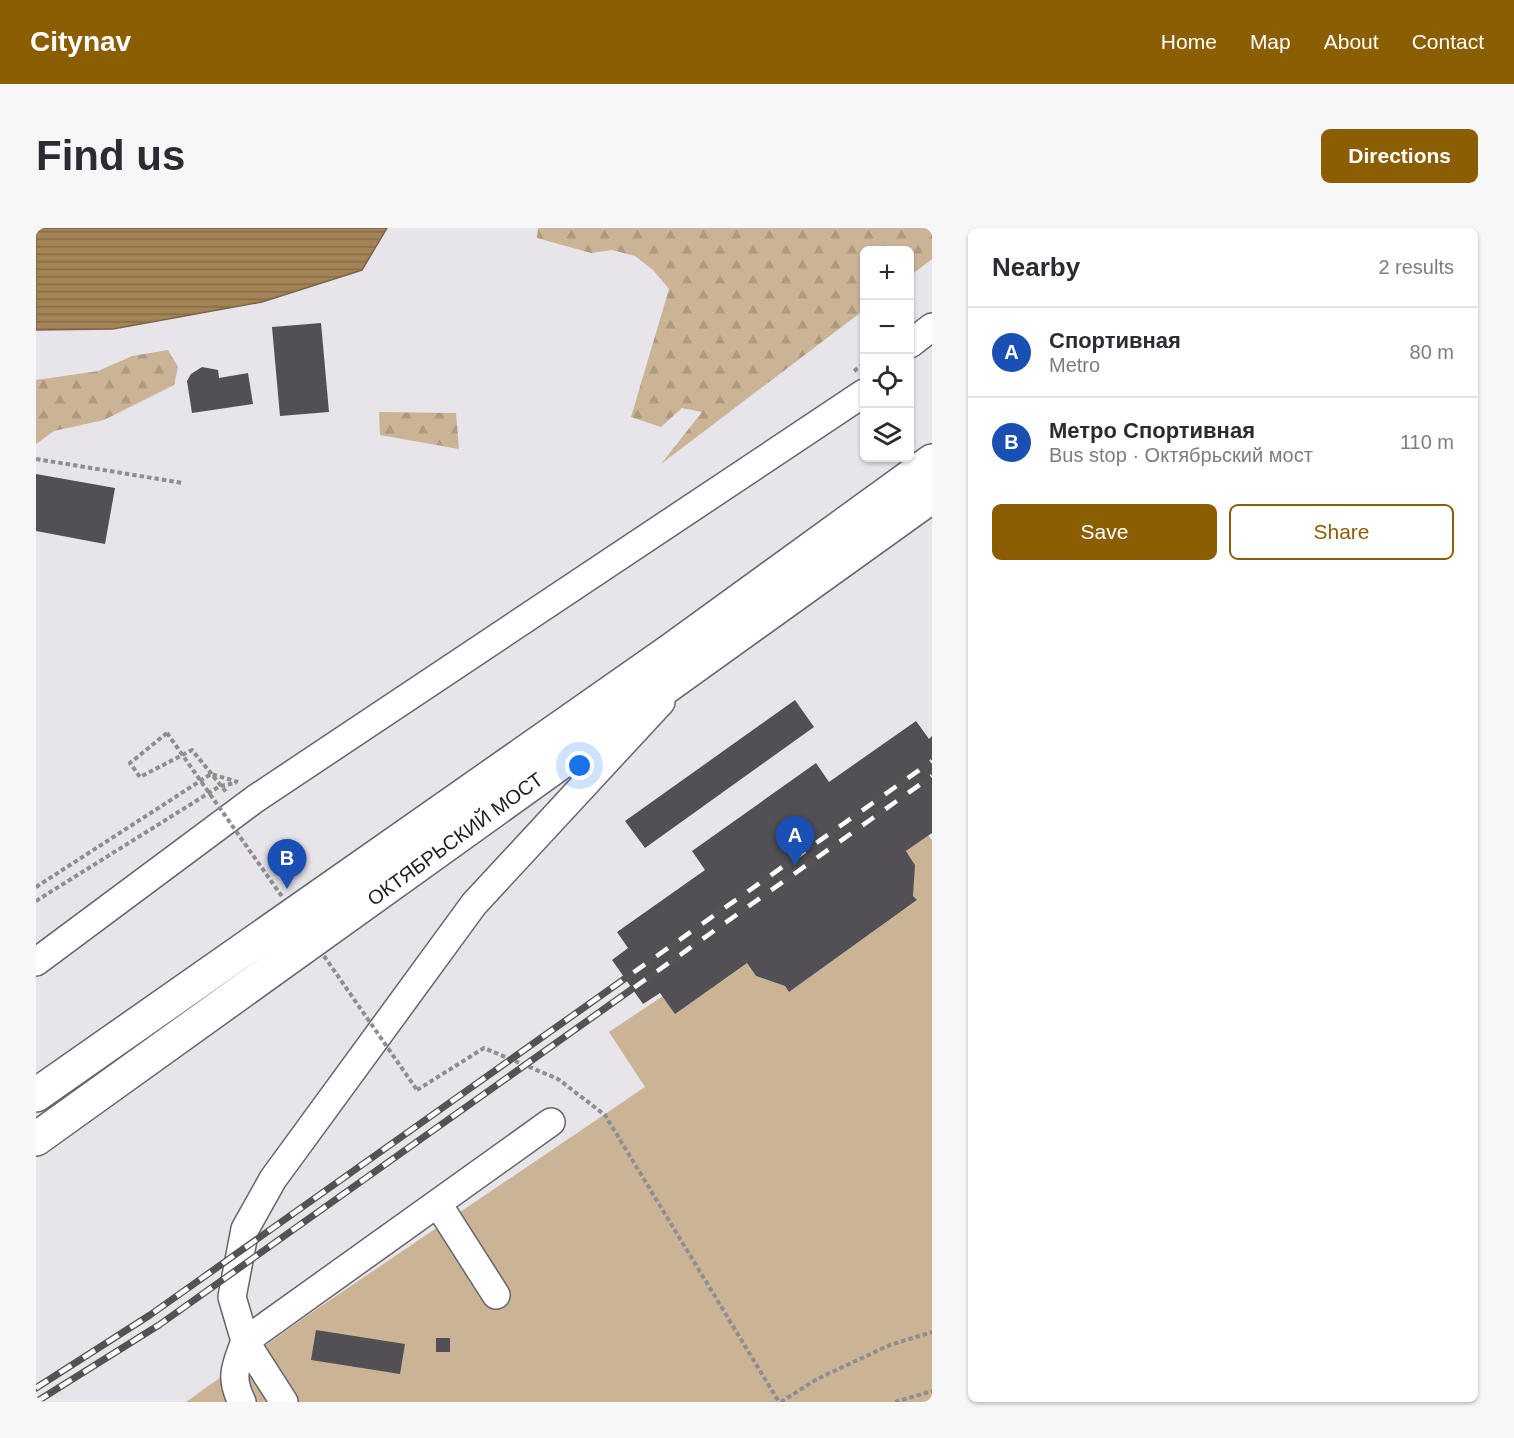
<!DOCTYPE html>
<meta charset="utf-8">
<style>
body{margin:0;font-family:Arial,sans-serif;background:#f7f7f7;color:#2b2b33}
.controls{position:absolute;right:18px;top:18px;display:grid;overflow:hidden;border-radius:9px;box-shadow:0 2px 4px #0004}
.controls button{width:54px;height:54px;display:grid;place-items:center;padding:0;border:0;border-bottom:2px solid #e1e1e2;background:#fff;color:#2b2b33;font:30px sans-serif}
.you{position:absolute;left:544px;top:538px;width:21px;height:21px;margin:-15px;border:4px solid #fff;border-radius:50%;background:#1a73e8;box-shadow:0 0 0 9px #1a73e833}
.badge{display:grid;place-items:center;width:39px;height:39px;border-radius:50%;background:#8c5e03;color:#fff;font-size:20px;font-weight:700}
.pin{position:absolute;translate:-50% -50px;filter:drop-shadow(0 2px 3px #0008)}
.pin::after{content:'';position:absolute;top:32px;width:21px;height:18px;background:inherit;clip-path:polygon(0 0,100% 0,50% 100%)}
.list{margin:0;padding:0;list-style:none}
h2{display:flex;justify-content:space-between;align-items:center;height:78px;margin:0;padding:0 24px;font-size:26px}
h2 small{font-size:20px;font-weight:400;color:#7c7c81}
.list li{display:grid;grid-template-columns:39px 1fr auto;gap:18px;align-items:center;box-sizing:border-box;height:90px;padding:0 24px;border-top:2px solid #e1e1e2}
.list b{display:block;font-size:22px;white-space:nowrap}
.list p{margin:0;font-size:20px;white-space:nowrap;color:#7c7c81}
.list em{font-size:20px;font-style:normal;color:#7c7c81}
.actions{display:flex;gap:12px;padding:18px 24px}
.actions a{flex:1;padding:14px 0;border:2px solid #8c5e03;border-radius:9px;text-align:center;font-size:21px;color:#8c5e03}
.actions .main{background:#8c5e03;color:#fff}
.icon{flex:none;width:33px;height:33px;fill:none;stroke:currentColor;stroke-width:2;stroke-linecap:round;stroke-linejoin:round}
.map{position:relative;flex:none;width:896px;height:1174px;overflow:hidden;border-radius:9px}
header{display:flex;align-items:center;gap:36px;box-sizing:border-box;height:84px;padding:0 30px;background:#8c5e03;color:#fff}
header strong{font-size:28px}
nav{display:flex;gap:33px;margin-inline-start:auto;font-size:21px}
.intro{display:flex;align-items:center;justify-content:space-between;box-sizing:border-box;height:144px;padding:0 36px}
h1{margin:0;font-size:42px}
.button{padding:15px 27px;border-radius:9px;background:#8c5e03;color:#fff;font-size:21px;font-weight:700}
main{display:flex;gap:36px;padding:0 36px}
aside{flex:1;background:#fff;border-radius:9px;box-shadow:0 2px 4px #0004}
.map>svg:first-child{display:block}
.forest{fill:url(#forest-firs)}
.garden{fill:#cbb496}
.water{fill:url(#water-rules);stroke:#7c6546;stroke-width:1.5}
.building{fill:#525054}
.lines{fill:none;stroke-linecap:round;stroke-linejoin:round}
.minor-casing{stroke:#666468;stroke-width:30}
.major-casing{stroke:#666468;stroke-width:36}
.path{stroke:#8e8d90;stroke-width:4;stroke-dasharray:4.5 3;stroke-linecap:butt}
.minor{stroke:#fff;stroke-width:27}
.major{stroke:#fff;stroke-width:33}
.rail-casing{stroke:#545255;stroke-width:7}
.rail{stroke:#fff;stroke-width:4.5;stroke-dasharray:14;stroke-linecap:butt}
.path-bridge{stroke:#8e8d90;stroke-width:4;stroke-dasharray:4.5 3;stroke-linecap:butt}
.labels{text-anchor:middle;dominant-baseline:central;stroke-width:6;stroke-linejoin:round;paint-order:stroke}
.street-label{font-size:20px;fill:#1e1d1f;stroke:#fff}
</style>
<header>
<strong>Citynav</strong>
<nav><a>Home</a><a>Map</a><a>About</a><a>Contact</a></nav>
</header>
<div class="intro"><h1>Find us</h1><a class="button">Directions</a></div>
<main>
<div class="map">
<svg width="896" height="1174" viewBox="0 0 896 1174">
<defs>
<pattern id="forest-firs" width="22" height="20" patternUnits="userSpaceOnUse" patternTransform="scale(1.5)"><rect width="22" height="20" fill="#cbb496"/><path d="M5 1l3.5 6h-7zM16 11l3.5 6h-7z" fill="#ae9a81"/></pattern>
<pattern id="water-rules" width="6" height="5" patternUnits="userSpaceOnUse" patternTransform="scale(1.5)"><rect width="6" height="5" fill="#a48457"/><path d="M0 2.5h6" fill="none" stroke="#856b47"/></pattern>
</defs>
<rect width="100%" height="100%" fill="#e7e5ea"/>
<g class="forest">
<path d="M502,0h394v31l-22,17v-26h-46v60l-203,154 41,-52 -20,-4 -21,19 -30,-10 38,-128 -16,-19 -18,-14 -23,-6 -21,3 -54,-15z"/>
<path d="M132,122l10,17 -4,18 -70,35 -50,11 -18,13v-64l62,-9 34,-15z"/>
<path d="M343,184l77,1 3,36 -79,-14z"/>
</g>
<path class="garden" d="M892,607l4,5v562h-746l122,-87 337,-228 -36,-55 54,-36 84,-33 9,13 29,10 4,6 127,-91 -3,-5 1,-33 -8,-12z"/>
<path class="water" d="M0,0h351l-25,42 -100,32 -149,27 -77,1z"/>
<g class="building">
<path d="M285,95l8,89 -49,4 -8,-89z"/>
<path d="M166,139l16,3 1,8 29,-5 5,31 -61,9 -5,-32 4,-7z"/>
<path d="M0,246l79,14 -10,56 -69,-13z"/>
<path d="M759,472l19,27 -169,121 -20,-27z"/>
<path d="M880,493l13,18 3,-3v97l-26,18 9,14 -2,31 4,4 -128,92 -4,-6 -29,-10 -9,-13 -72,51 -15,-21 -17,11 -31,-44 16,-12 -11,-16 88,-62 -13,-19 124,-88 13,19z"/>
<path d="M280,1102l89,14 -5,30 -89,-14z"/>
<rect x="400" y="1110" width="14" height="14"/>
</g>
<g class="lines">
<defs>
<g id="minor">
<path d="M874,116l22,-17"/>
<path d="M0,734l219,-163 609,-406"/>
<path d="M402,976l58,91"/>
<path d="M206,1174c-13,-25 -6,-37 3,-61l306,-219"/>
<path d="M248,1174l-39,-61 -13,-44 13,-68 28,-50 201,-275 187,-202"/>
</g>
<g id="major">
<path d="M0,867l634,-444 262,-190"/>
<path d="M0,911l896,-643"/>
</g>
</defs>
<use href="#minor" class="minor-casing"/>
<use href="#major" class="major-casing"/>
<g class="path">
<path d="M818,143l10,-7"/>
<path d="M0,231l147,24"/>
<path d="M131,505l-37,30 10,14 52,-27 35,43"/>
<path d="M0,659l175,-113 27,8"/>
<path d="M0,673l184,-115 16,-3"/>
<path d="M381,862l67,-42 74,31 47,36 174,287"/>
<path d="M745,1174l36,-23 73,-34 42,-13"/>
<path d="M859,1174l37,-11"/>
</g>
<use href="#minor" class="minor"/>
<use href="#major" class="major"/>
<defs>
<g id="rail">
<path d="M0,1160l114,-73 782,-554"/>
<path d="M0,1174l123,-77 773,-549"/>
</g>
</defs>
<use href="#rail" class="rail-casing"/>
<use href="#rail" class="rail"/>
<g class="path-bridge">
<path d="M131,505l116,165"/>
<path d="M288,728l93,134"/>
</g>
</g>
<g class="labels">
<g class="street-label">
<text transform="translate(419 611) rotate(-36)">ОКТЯБРЬСКИЙ МОСТ</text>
</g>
</g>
</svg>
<div class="controls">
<button>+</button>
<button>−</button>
<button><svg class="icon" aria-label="locate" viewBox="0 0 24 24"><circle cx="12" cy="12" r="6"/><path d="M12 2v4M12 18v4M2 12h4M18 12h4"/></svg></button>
<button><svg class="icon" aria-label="layers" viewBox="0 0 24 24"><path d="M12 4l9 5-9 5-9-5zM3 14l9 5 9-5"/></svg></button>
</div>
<div class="you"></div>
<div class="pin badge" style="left:759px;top:638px;background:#1a4fb4">A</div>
<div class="pin badge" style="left:251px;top:661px;background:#1a4fb4">B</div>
</div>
<aside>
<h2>Nearby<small>2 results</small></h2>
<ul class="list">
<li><span class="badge" style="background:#1a4fb4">A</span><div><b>Спортивная</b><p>Metro</p></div><em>80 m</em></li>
<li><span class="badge" style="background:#1a4fb4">B</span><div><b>Метро Спортивная</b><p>Bus stop · Октябрьский мост</p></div><em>110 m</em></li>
</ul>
<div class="actions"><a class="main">Save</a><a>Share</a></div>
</aside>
</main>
